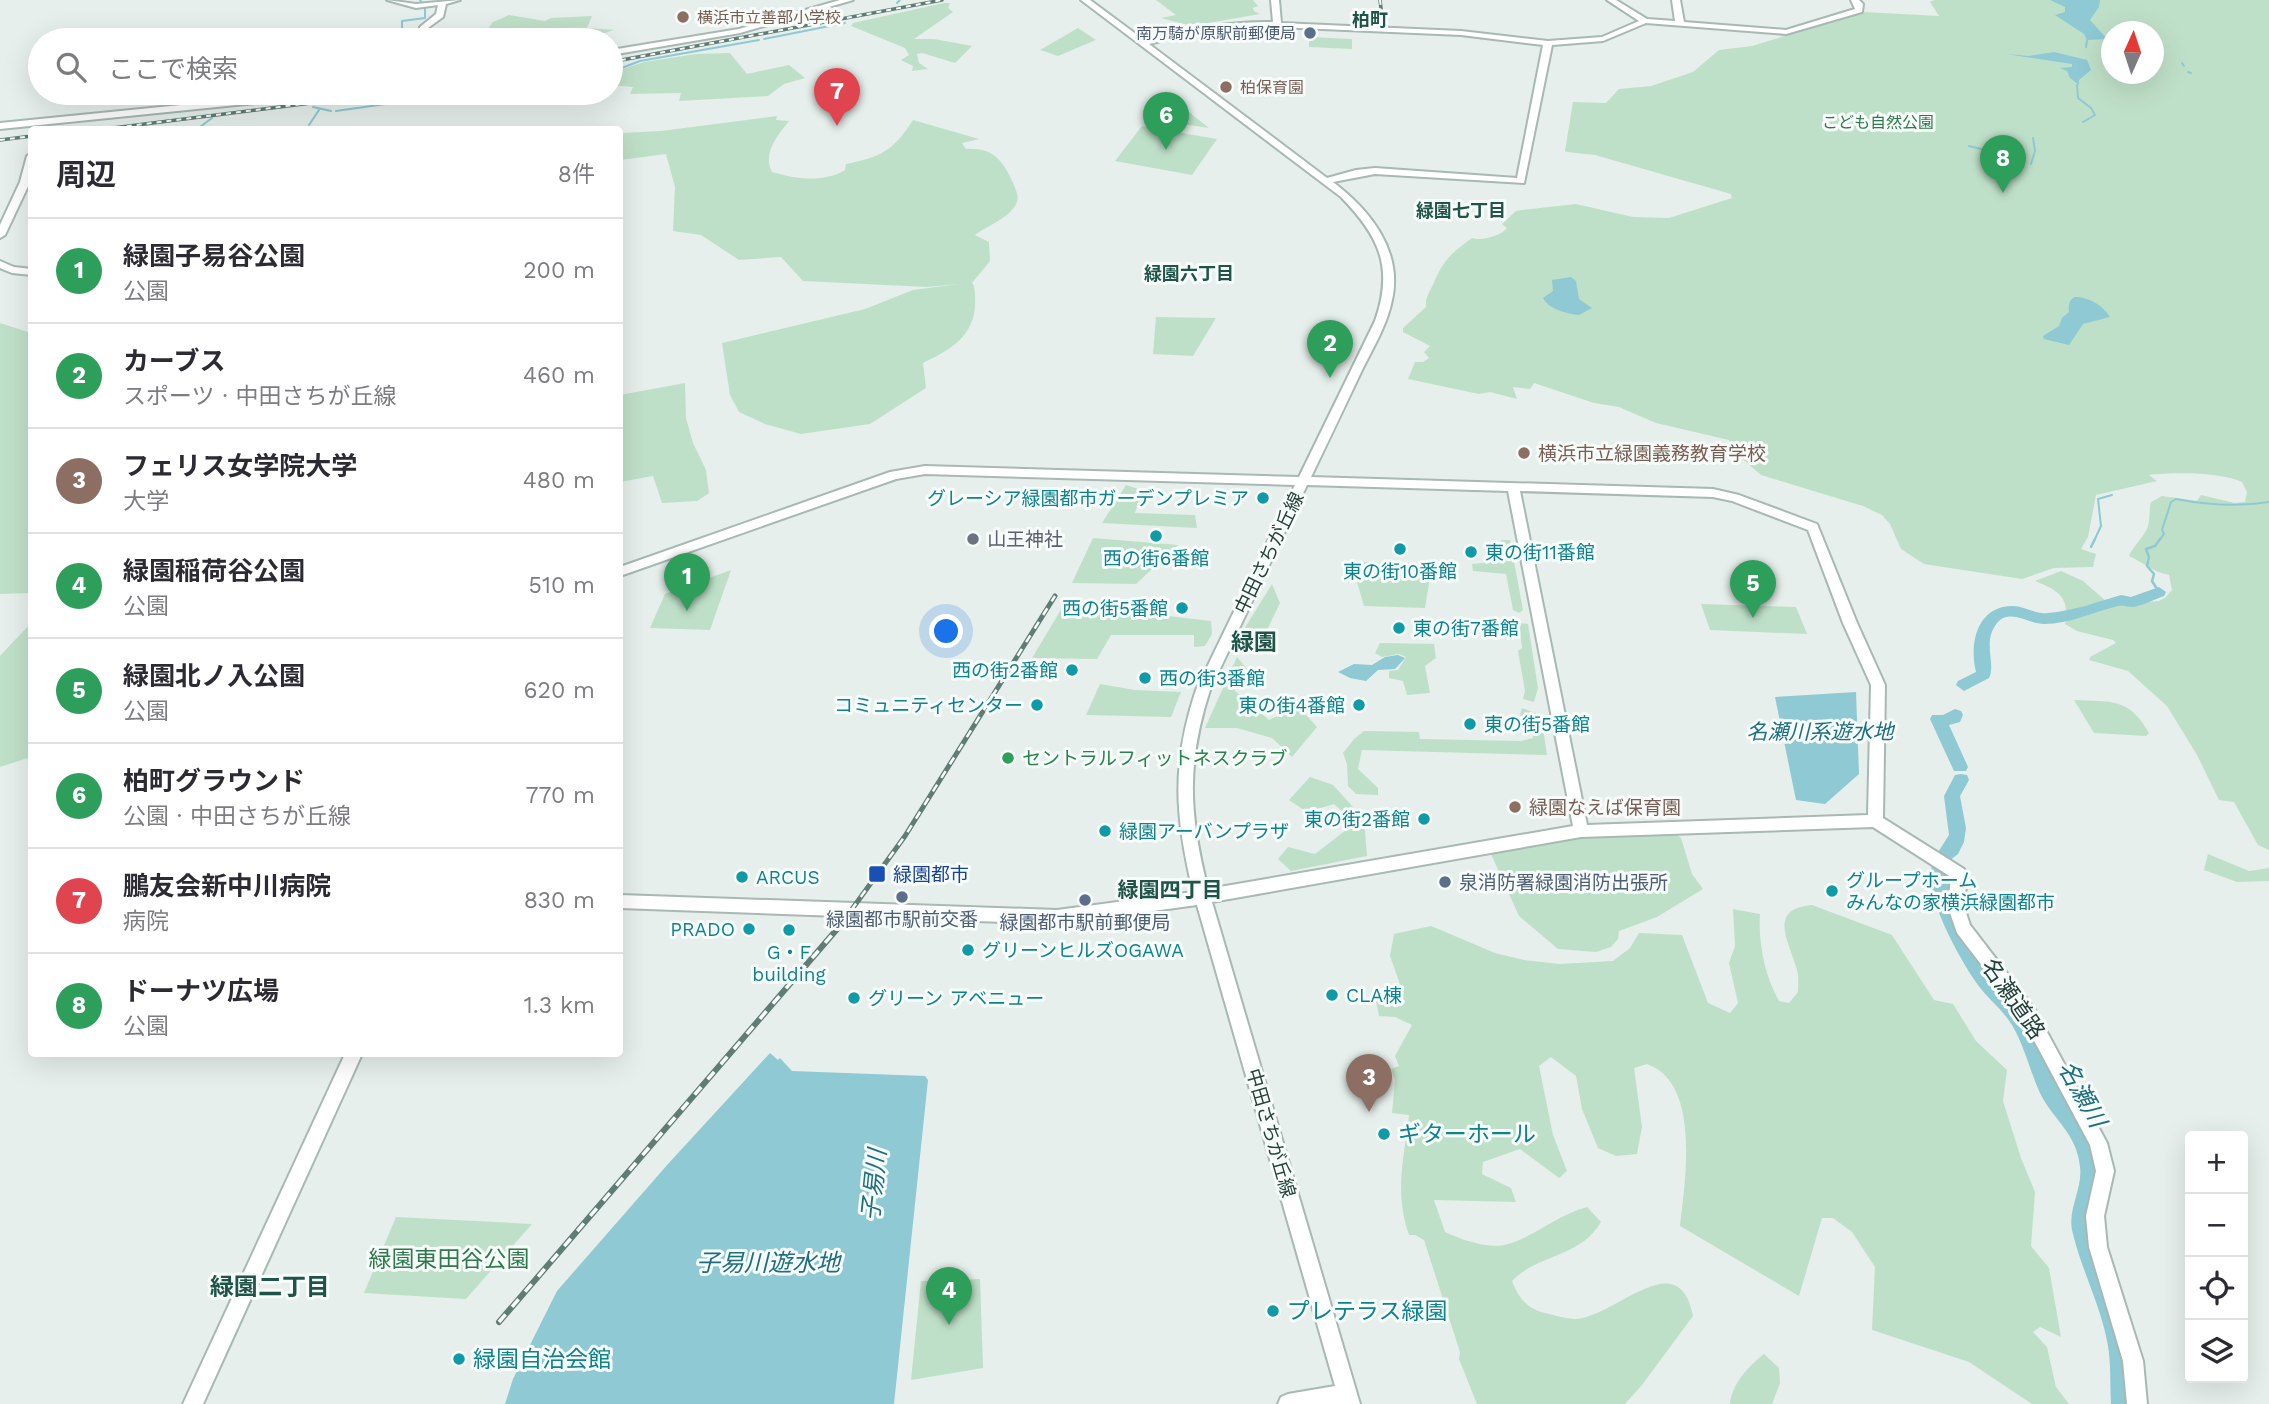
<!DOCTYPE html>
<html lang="ja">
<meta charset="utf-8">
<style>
body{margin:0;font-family:"Work Sans","Noto Sans JP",sans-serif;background:#f7f7f7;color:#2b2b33}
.controls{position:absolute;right:21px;bottom:21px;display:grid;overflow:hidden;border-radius:7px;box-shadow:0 7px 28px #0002}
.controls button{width:63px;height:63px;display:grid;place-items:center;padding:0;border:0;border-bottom:2px solid #e1e1e2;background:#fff;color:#2b2b33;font:35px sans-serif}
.compass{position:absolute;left:2101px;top:21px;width:63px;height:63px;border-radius:50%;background:#fff;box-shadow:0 7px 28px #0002;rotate:3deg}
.you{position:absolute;left:947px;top:632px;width:24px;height:24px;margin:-18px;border:5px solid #fff;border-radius:50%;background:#1a73e8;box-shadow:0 0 0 10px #1a73e833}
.badge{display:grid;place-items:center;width:46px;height:46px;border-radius:50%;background:#855347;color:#fff;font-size:23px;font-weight:700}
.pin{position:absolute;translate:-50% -58px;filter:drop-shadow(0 2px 4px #0008)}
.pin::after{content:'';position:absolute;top:37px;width:24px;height:21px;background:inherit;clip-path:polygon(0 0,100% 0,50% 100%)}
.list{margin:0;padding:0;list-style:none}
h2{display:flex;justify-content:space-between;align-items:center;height:91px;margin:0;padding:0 28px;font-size:30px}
h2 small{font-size:23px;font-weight:400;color:#7c7c81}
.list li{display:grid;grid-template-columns:46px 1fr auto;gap:21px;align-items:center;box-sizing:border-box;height:105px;padding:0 28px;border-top:2px solid #e1e1e2}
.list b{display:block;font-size:26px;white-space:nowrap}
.list p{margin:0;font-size:23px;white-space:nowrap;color:#7c7c81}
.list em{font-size:23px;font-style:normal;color:#7c7c81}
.icon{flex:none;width:38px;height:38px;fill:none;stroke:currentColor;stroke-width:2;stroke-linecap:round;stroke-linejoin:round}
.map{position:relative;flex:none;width:2269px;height:1404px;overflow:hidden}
.search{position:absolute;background:#fff;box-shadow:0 7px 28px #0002;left:28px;top:28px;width:595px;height:77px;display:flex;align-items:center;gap:18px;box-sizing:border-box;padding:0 24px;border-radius:38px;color:#7c7c81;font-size:26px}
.panel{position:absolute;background:#fff;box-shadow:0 7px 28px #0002;left:28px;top:126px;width:595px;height:931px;border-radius:7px}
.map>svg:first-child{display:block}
.green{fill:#bfe0c8;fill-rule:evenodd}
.water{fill:#8ec9d4}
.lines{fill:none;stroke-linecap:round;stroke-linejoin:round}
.stream-far1{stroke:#8ec9d4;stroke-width:2}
.stream{stroke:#8ec9d4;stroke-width:2.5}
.river{fill:#8ec9d4;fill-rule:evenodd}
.minor-casing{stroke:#a8b8b2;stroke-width:4}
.minor{fill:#fff;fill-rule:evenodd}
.rail-far2-casing{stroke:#5f7d75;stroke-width:3.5}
.rail-far1-casing{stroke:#5f7d75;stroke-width:5}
.rail-casing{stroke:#5f7d75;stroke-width:6}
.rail-far2{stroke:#f7fbf9;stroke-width:2;stroke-dasharray:5;stroke-linecap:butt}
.rail-far1{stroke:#f7fbf9;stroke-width:2.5;stroke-dasharray:8;stroke-linecap:butt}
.rail{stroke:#f7fbf9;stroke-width:3.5;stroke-dasharray:10;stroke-linecap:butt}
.education-dot{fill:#8d6e63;stroke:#f7fbf9;stroke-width:2.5}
.service-dot{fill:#5c6f8a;stroke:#f7fbf9;stroke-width:2.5}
.culture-dot{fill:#0f9aa8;stroke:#f7fbf9;stroke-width:2.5}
.worship-dot{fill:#6b7280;stroke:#f7fbf9;stroke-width:2.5}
.leisure-dot{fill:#2e9e5b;stroke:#f7fbf9;stroke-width:2.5}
.transit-dot{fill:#1a4fb4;stroke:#f7fbf9;stroke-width:2.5}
.labels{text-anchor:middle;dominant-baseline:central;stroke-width:6;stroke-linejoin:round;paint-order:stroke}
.far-education-label{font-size:16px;fill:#785e54;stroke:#f7fbf9;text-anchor:start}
.far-service-label{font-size:16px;fill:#4e5e75;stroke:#f7fbf9;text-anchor:end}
.far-park-label{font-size:16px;fill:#2d7a4b;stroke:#f7fbf9}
.far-neighbourhood-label{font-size:18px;font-weight:bold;fill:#1f5548;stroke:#f7fbf9}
.education-label{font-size:19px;fill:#785e54;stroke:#f7fbf9;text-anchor:start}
.culture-label{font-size:19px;fill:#0d838f;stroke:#f7fbf9;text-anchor:start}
.worship-label{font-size:19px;fill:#5b616d;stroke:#f7fbf9;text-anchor:start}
.street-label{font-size:19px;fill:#24423a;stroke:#f7fbf9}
.leisure-label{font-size:19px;fill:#27864d;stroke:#f7fbf9;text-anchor:start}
.transit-label{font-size:19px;fill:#164399;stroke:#f7fbf9;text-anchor:start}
.service-label{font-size:19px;fill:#4e5e75;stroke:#f7fbf9}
.water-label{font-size:21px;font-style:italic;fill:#1c6f80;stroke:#f7fbf9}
.neighbourhood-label{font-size:21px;font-weight:bold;fill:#1f5548;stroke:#f7fbf9}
.quarter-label{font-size:23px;font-weight:bold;fill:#1f5548;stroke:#f7fbf9}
.near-street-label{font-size:23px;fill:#24423a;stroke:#f7fbf9}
.near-culture-label{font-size:23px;fill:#0d838f;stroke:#f7fbf9;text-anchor:start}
.near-park-label{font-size:23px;fill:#2d7a4b;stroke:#f7fbf9}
.near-water-label{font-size:24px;font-style:italic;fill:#1c6f80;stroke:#f7fbf9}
.near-neighbourhood-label{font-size:24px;font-weight:bold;fill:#1f5548;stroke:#f7fbf9}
</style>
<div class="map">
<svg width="2269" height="1404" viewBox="0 0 2269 1404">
<rect width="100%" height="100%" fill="#e6efeb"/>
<g class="green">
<path d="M1156,0h97l5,6 -5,2 1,3 6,3 -69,12 -30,-8 15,-3z"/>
<path d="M1934,0h335v850l-11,-5 -24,-43 -15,-2 -22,-45 -30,-49 -39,-35 -39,-11 1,-3 26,-14 -3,-3 -36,-9 -12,-7 2,-5 57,-15 35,-3 7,-4 6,-7 -3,-15c-16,-3 -25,-12 -40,-19 5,-12 15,-18 19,-30 2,-7 1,-16 3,-24l11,-6 35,5 4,-6 34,8 10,-1 2,-10 -5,-10c-21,-10 -69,-10 -93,-7l8,6 -61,14 -8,42 -7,12 15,5 -3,13 -39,1 -32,11 -98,-15 -23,-15 -11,-25 -8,-9 -19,-9 -102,-31 -23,-20 -9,-15 -73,-17 -37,-16 -25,-4 -60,-20 -4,6 -17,-2 4,12 -27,-7 -11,2 -71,-15 7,-17h8l6,-4 -5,-6 6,-6 -27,-14v-4l23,-21c-1,-12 5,-16 9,-27 10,-22 18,-28 37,-42 11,3 28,-2 35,-10l-5,-4 14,-13 6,-1 54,-6 57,13 36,1 63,-20 -1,-4 -136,-39 -28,-3 -2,-1 8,-49 33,1 13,-14 32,-3 42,-14 26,-22 33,-4 111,-34 76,4 -9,-14zM2112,32h42v42h-42z"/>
<path d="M944,3h6l-2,5 5,4 -39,27h20l38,7 -17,17 -33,-10 -5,1 2,9 9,6 -16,2 1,-5 -12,-6 8,-5 -4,-7 -54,-22 2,-3z"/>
<path d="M509,15l36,6 6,-3 41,-2 -5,12 27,2 -31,10 -10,-4 -36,3 -5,-4 -10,1 2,-5 -32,9h-13l14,-18z"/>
<path d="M1078,28l18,12 -38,16 -18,-6z"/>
<path d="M1309,37l43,2v10l-43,-2z"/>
<path d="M730,53l17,21 42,-9 16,13 -21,6 -16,12 -89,5 2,-8 -51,1 3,-7 -22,-2v-12l33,-11 52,-8z"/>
<path d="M1175,101l34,27 -34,-5 -22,-17z"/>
<path d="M777,116l-1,4 13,1c-11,14 -27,32 -17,51 24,7 51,11 73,-2l1,-6c35,-7 47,-13 67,-44l66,19 -17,4 4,6c28,-2 38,13 48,36 3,8 6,13 1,21 -8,13 -28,20 -40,29l14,7 1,19 -18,22c3,4 3,8 3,15 2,36 -22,51 -52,65l3,25 -56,36 -69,10 -36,-10 -26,-12 -9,-17 -8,-52 143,-34 48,-19 46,-6 -32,3 -124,-6 -22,-24 -42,3 -38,-25 -28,-4 2,-44 -9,-33 -46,6 1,-27 40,-2z"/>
<path d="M1142,126l75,13 -25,36 -77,-14z"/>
<path d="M1156,317l60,1 -23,38 -40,-2z"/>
<path d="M0,323l31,10v260l-31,1z"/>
<path d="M685,383l1,35 7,25 13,27 3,23 -12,8 -35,2 -9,-27 -33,6v-87z"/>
<path d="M1126,485l16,5 -7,23 60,2 2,13 -95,-5z"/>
<path d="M1093,538l85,7 -42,39 -64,-1z"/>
<path d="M1501,540h9l13,70 -4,3 -6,-3 -7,-36 -33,-3 -1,-7 34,-3 -2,-16 -4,-1z"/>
<path d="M1351,561l29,2 12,15 40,-13 -7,43 -61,-2z"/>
<path d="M731,570l-21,60 -60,-2 15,-34z"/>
<path d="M2061,571l22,10 23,20 -40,10c0,-19 -18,-24 -31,-30z"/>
<path d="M1272,584l8,19 -12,25 -22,24 -13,-5z"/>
<path d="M1701,604l95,3 11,27 -97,-4z"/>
<path d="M1062,608l63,3 86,10 1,13 -7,12 -11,1v-12h-83l-14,24 -65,-1z"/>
<path d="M31,623v134l-31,10v-111z"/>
<path d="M1519,623l9,1 10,64 -4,14 -11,-3 2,-8 -7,-40 4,-3z"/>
<path d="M1380,643l54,1 2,14 -11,8 5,27 -23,2 -4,-14 -14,-3v-7l9,-1 8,-13 -7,-3 -17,3 -7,-4z"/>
<path d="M1237,657l17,20 -20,13 35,30 29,-14 19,21 -25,30 -20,-19 -35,-10h-32z"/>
<path d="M1100,684l35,6 46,2 -10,25 -85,-2z"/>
<path d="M2074,700c37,2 55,-3 75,33l-3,3 -52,-3z"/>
<path d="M1522,708l19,7 6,40 -185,-5 -4,19 20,19v7l-22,-1 -8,-8 -1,-22 -4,-11 11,-14 10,-8 55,1 1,7 101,2 12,-3 -1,-14 -12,-9z"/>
<path d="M1310,777l23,8 31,34 3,37 -76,15 -13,-12 10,-12 27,7 40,-31 -21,-19 -27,8 -18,-12z"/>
<path d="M1677,835l4,3 11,36 11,15 -46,28 -38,14 -1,8 -7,8 -15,5 -38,-3 -39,-33 -28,-62 94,-16z"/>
<path d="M2208,854l41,17 20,-3v13l-32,1 -33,-12z"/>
<path d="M1812,905l80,30 42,65 19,4 23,37 31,29 -4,31 18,57 14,34 -4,54 18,22 12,69 -21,-10 -7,5 14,15 9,40 13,17h-37l-63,-42 -97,-32 3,-63 -23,-35 -19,-14h-11l-23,78 -119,-70c5,-45 21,-143 -33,-162l-13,4 8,59 -5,27 -21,2 -18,-8 -16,-39 -6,-33 -25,-19 -12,9 14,69 14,36 -8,7 -39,-29 -37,13 -1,12 29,14 5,14 -82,-2 11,32c18,8 44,18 63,12 26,-7 49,-29 79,-37l14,15c-20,35 -63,32 -89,59 8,20 17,29 37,33 8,2 19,5 27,5 42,-4 103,-76 117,-3l-51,69 -17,19h-148l-18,-45 1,-7 -36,-112 -9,-5h-6c-15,-44 -5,-75 0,-120l-17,-2 3,-33 -4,-11 8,-3 -4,-10 17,-31 -17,-8 -16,-1 -3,-15 26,-11 -12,-34 4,-22 37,-8 64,27 29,7 35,4 54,-3 17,-13 9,-15 43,2 26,68 22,10 8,-10 -9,-40 6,-17 -2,-37 27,5c-2,29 5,62 19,87l10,2 9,-11c0,-7 1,-15 -1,-22 -7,-27 -31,-61 15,-65z"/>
<path d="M396,1217l136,7 -66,75 -102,-6z"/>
<path d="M980,1279l3,89 -72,12 10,-99z"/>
<path d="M1764,1354l15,14 1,15 -8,21h-42c2,-21 18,-37 34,-50z"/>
</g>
<g class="water">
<path d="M2050,0h50l-1,7 -9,13 17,19 -20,1 -3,-6 -29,-19 10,-3v-5z"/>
<path d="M2054,52l33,8 4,10 -12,10v5l-9,-7 -3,-7 -7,-3 12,-1v-3l-66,-10 23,2z"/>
<path d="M1571,277l5,4 3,18 13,9 -13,7c-11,-1 -31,-6 -36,-17l10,-7 -1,-11z"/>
<path d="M2075,297c12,-1 29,9 35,20l-27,7 -14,21 -25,-6 -1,-3 16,-10 3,-8 7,-6c-1,-5 0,-13 6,-15z"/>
<path d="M1398,655l7,3 -10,11 -17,1 -12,11 -16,-3 -12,-6 16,-8 18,1 13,-8z"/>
<path d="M1856,692l3,82 -34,30 -29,-4 -21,-103z"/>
<path d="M770,1053l8,7 2,-2 12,13 133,5 3,4 -34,324h-389l8,-25 44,-88 111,-127z"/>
</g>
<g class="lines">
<g class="stream-far1">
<path d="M897,3l3,-3"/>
<path d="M764,39l81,-16"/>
<path d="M395,40l7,-10v-9l23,-3v-11l-5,-7"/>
<path d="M2086,47l1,-7"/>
<path d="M2154,56l7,4"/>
<path d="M2182,63l2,3"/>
<path d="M611,72l29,-11 119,-21"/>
<path d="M2188,72l3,1"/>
<path d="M2077,85l1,13 13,10 4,7 -12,7"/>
<path d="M313,107l18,4"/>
<path d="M336,111l106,-15 67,-3"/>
<path d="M309,125l10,-15"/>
<path d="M196,130l16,-12"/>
<path d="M1969,146l16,4"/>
<path d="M2031,164l4,-13 -2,-13"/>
<path d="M2094,541l7,-15 -3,-27 14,-4"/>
<path d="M2159,541l5,-7 -2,-4 9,-28 5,-3c31,6 62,8 93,3"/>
</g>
<g class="stream">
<path d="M2091,547l4,-8"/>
<path d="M2159,592l-7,-11 2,-7 -7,-8 2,-9 -3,-8 9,-3 5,-7"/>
</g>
<g class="river">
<path d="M2159,587l7,5 -2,4c-9,3 -20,9 -30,11 -6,0 -11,-2 -16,-1 -24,6 -49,18 -74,18 -16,0 -37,-18 -49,2 -12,18 1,38 -6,52l-25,13 -8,-6 2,-4 18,-9c-7,-28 1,-65 35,-66 13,-1 24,9 37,7 25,-2 49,-11 73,-18l10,2z"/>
<path d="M1955,709l6,2 2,4 -3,7 -11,3 19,42 -2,4h-12l-24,-52 2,-4h11z"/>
<path d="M1961,774l6,1 2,5 -9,16 6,32 -2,14 -6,12 -13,10 7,36 14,33 26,41 29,31 19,32 2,15 14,33 35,47 10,36 -9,41v22l38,114 3,59h-22c-1,-19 0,-40 -3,-58 -6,-37 -26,-75 -35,-112 -7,-23 10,-45 7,-67 -3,-34 -27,-47 -40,-74 -10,-22 -16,-48 -28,-68 -9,-15 -24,-26 -34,-40 -16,-22 -58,-95 -45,-121l5,-2 -3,-5 14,-22 -5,-39 11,-21z"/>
</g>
<defs>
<g id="minor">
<path d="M387,0l29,4 44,-4 -14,4 -3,13 -15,11v12h-8v-13l16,-13 2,-9 -22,3z"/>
<path d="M840,0h13l-113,33 -129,22v-5l128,-21z"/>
<path d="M1081,0h9l54,40c43,-10 84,-19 129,-18l-2,-22h8l2,23 180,8 87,10 54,-4 37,-16 -32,-21h9l31,19 28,2 -3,-21h8l4,22 102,8 69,-21 -4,-9h8l4,4 -1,8 -76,22 -140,-11 -43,18 -51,4 -28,138 -149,-9 -42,8c37,28 70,69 59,118 -5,25 -19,48 -30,70 -17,36 -34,72 -51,107l402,12 26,6 78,29 40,99 28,62 -2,133 81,51 3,5 -3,33 6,18 64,83 73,135 7,28 -10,45 3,31 36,114 4,43h-20l-4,-43 -34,-114 -3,-31 10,-45 -6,-26 -68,-127 -65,-85 -9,-26 3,-30 -78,-50 -292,10 -369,65 148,502h-82l3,-7 7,-3 47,-8 -138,-481 -140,19 -437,-16v-13l437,15 136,-18c-18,-76 -22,-127 3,-202l99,-205 -370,-11 -29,5 -276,97v-9l270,-95 35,-6 374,11 76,-156c19,-54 4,-85 -34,-124zM1253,26l208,9 82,10 -26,133 -142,-10 -19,2 -29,8 -178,-134 50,-13zM1307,485l201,6 65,335 -365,63c-19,-74 -22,-125 2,-199zM1520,491l193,6 19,4 76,29 35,93 28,62 -3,130 -281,10z"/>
<path d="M302,93h27l-4,3 -325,33v-6z"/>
<path d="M32,153l-2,29 -25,53 -5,3v-13l20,-43 7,-26z"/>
<path d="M0,261l14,6 18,2v6l-20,-2 -12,-5z"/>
<path d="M345,1054h17l-159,350h-20z"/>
</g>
</defs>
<use href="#minor" class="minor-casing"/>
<use href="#minor" class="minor"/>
<defs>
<g id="rail-far2">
<path d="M1380,0l2,16"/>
<path d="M611,62l331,-62"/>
<path d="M97,130l293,-37"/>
<path d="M0,140l32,-4"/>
</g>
<path id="rail-far1" d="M842,923l63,-87 150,-240"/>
<path id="rail" d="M499,1322l345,-401"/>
</defs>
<use href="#rail-far2" class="rail-far2-casing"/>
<use href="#rail-far1" class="rail-far1-casing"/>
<use href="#rail" class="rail-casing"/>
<use href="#rail-far2" class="rail-far2"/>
<use href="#rail-far1" class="rail-far1"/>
<use href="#rail" class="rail"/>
</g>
<g class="education-dot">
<circle cx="683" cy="17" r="7"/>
<circle cx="1226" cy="87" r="7"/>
<circle cx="1524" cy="453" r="7"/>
<circle cx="1515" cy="807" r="7"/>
</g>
<g class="service-dot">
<circle cx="1310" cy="33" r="7"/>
<circle cx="1445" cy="882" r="7"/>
<circle cx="902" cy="897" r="7"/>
<circle cx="1085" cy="900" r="7"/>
</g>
<g class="culture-dot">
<circle cx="1263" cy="498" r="7"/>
<circle cx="1156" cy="536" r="7"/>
<circle cx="1400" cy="549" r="7"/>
<circle cx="1471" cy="552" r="7"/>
<circle cx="1182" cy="608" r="7"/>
<circle cx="1399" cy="628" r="7"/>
<circle cx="1072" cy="670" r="7"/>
<circle cx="1145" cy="678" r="7"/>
<circle cx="1037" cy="705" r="7"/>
<circle cx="1359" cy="705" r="7"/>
<circle cx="1470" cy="724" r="7"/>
<circle cx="1424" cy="819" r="7"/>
<circle cx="1105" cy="831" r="7"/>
<circle cx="742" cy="877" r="7"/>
<circle cx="1832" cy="891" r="7"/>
<circle cx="749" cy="929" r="7"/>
<circle cx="789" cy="930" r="7"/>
<circle cx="968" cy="950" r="7"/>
<circle cx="1332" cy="995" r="7"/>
<circle cx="854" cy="998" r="7"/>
<circle cx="1384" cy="1134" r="7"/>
<circle cx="1273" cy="1311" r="7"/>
<circle cx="459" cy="1359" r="7"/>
</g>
<circle class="worship-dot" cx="973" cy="539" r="7"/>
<circle class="leisure-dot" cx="1008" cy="758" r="7"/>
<rect class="transit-dot" x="868" y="865" width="18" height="18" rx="3.5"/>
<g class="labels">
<g class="far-education-label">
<text x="697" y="17">横浜市立善部小学校</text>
<text x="1240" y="87">柏保育園</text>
</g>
<g class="far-service-label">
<text x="1296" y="33">南万騎が原駅前郵便局</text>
</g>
<g class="far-park-label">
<text x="1878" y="122">こども自然公園</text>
</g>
<g class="far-neighbourhood-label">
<text x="1370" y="19">柏町</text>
<text x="1461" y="210">緑園七丁目</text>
<text x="1189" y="273">緑園六丁目</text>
</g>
<g class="education-label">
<text x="1538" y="453">横浜市立緑園義務教育学校</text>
<text x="1529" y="807">緑園なえば保育園</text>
</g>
<g class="culture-label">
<text x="1249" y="498" text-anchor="end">グレーシア緑園都市ガーデンプレミア</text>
<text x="1485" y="552">東の街11番館</text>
<text x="1156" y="558" text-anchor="middle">西の街6番館</text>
<text x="1400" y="571" text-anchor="middle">東の街10番館</text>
<text x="1168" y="608" text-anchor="end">西の街5番館</text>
<text x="1413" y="628">東の街7番館</text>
<text x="1058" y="670" text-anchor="end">西の街2番館</text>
<text x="1159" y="678">西の街3番館</text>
<text x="1023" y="705" text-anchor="end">コミュニティセンター</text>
<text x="1345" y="705" text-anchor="end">東の街4番館</text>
<text x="1484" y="724">東の街5番館</text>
<text x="1410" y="819" text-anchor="end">東の街2番館</text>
<text x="1119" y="831">緑園アーバンプラザ</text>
<text x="756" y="877">ARCUS</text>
<text x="1846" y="880">グループホーム<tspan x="1846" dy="22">みんなの家横浜緑園都市</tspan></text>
<text x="735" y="929" text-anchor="end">PRADO</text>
<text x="982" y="950">グリーンヒルズOGAWA</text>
<text x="789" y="952" text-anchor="middle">G・F<tspan x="789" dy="22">building</tspan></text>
<text x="1346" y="995">CLA棟</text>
<text x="868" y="998">グリーン アベニュー</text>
</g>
<g class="worship-label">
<text x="987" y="539">山王神社</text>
</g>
<g class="street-label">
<text transform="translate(1269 553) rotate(-64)">中田さちが丘線</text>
<text transform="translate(1271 1133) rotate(74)">中田さちが丘線</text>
</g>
<g class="leisure-label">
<text x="1022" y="758">セントラルフィットネスクラブ</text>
</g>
<g class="transit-label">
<text x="893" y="874">緑園都市</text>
</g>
<g class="service-label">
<text x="1459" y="882" text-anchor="start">泉消防署緑園消防出張所</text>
<text x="902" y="919">緑園都市駅前交番</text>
<text x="1085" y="922">緑園都市駅前郵便局</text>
</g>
<g class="water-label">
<text x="1820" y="731">名瀬川系遊水地</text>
</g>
<g class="neighbourhood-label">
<text x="1170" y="889">緑園四丁目</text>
</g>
<g class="quarter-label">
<text x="1254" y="642">緑園</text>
</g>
<g class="near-street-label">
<text transform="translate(2013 999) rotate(55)">名瀬道路</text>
</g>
<g class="near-culture-label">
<text x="1398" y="1134">ギターホール</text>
<text x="1287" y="1311">プレテラス緑園</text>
<text x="473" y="1359">緑園自治会館</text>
</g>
<g class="near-park-label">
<text x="449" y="1259">緑園東田谷公園</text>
</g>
<g class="near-water-label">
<text transform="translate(2082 1094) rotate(61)">名瀬川</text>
<text transform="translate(874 1185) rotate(-84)">子易川</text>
<text x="768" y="1263">子易川遊水地</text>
</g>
<g class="near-neighbourhood-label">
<text x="270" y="1287">緑園二丁目</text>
</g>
</g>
</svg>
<div class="controls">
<button>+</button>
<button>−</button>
<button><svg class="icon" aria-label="locate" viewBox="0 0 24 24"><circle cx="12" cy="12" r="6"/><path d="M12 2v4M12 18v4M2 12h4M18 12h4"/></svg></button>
<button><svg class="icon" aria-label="layers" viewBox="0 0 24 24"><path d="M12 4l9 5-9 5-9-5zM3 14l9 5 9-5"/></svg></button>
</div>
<svg class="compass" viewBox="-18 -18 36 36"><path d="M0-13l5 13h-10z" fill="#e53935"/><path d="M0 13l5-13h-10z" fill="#7c7c81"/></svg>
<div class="you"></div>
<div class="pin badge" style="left:687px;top:611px;background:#2e9e5b">1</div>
<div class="pin badge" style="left:1330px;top:378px;background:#2e9e5b">2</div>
<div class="pin badge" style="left:1369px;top:1112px;background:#8d6e63">3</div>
<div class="pin badge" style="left:949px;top:1325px;background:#2e9e5b">4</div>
<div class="pin badge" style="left:1753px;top:618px;background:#2e9e5b">5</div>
<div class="pin badge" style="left:1166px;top:150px;background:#2e9e5b">6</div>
<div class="pin badge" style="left:837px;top:126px;background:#e0444e">7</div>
<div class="pin badge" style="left:2003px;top:193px;background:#2e9e5b">8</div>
<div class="search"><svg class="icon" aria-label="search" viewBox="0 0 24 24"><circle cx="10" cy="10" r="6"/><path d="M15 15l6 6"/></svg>ここで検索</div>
<section class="panel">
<h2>周辺<small>8件</small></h2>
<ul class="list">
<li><span class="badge" style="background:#2e9e5b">1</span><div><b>緑園子易谷公園</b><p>公園</p></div><em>200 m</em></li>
<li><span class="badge" style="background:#2e9e5b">2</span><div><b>カーブス</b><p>スポーツ · 中田さちが丘線</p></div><em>460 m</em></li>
<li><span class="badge" style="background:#8d6e63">3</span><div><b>フェリス女学院大学</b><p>大学</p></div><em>480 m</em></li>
<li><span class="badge" style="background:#2e9e5b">4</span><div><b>緑園稲荷谷公園</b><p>公園</p></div><em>510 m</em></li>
<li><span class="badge" style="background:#2e9e5b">5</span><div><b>緑園北ノ入公園</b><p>公園</p></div><em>620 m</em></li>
<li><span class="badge" style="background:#2e9e5b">6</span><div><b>柏町グラウンド</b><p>公園 · 中田さちが丘線</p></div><em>770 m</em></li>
<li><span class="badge" style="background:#e0444e">7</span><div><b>鵬友会新中川病院</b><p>病院</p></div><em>830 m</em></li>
<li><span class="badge" style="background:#2e9e5b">8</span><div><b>ドーナツ広場</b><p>公園</p></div><em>1.3 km</em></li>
</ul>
</section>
</div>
